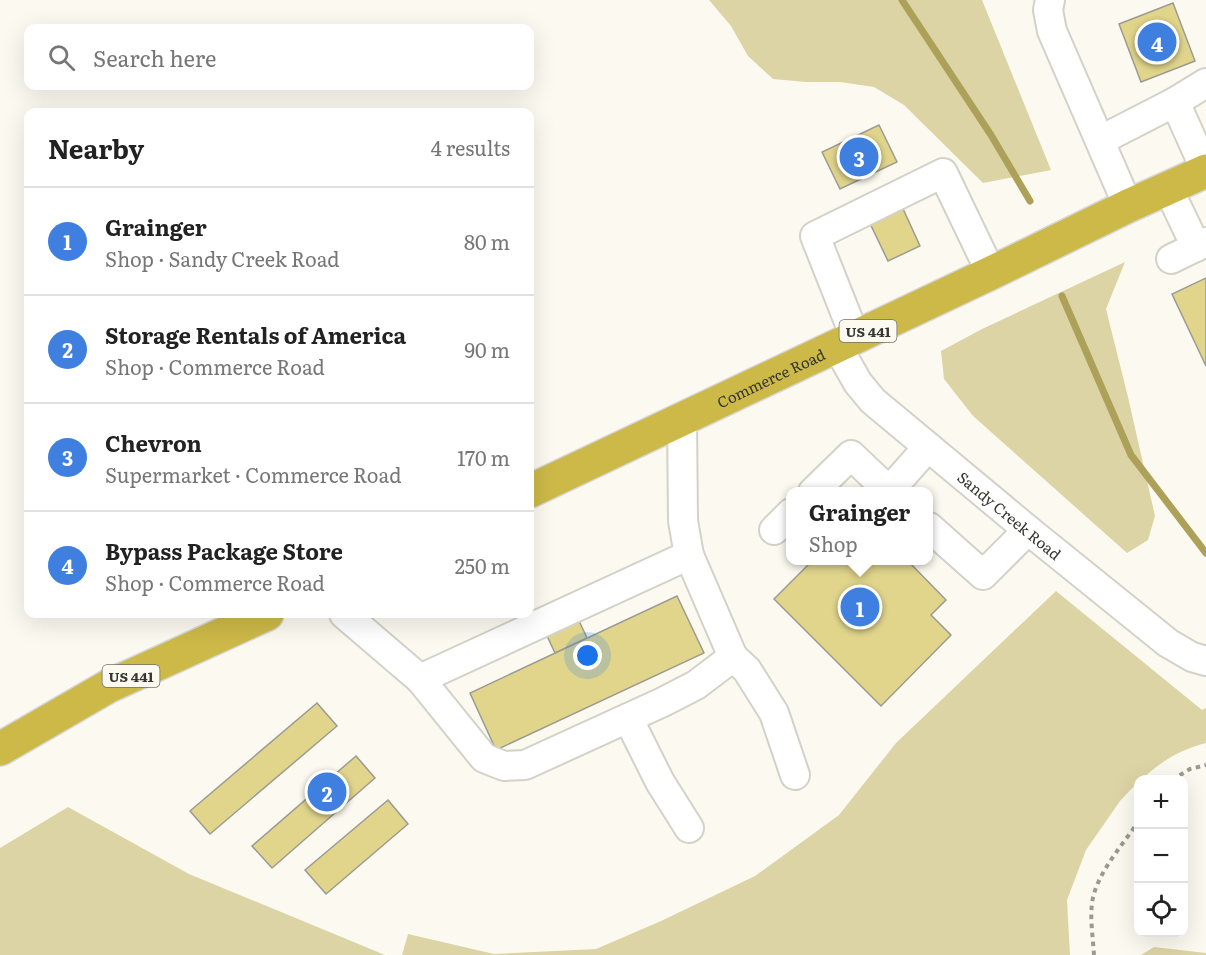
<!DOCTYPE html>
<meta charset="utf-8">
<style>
body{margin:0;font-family:Literata,serif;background:#f6f6f6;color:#222}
.controls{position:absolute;right:18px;bottom:18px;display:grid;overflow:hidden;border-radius:12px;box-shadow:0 6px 24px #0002}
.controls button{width:54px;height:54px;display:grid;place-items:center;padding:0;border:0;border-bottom:2px solid #e0e0e0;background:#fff;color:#222;font:30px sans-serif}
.you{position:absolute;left:588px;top:656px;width:21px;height:21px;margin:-15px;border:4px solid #fff;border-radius:50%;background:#1a73e8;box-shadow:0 0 0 9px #1a73e833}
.badge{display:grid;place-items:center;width:39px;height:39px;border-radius:50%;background:#9e58cc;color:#fff;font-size:20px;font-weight:700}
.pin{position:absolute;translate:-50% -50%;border:3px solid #fff;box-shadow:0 2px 6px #0006}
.popup{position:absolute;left:786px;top:487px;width:147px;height:78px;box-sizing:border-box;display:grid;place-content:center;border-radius:12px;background:#fff;filter:drop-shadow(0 2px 4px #0005);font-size:20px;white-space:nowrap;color:#767676}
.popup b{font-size:22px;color:#222}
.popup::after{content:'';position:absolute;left:50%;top:100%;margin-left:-12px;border:12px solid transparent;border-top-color:#fff}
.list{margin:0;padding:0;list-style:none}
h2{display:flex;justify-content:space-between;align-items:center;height:78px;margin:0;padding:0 24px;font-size:26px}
h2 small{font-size:20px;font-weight:400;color:#767676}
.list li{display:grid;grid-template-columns:39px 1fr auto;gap:18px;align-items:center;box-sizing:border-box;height:108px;padding:0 24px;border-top:2px solid #e0e0e0}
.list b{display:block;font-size:22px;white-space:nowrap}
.list p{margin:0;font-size:20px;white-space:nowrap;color:#767676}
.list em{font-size:20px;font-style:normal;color:#767676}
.icon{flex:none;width:33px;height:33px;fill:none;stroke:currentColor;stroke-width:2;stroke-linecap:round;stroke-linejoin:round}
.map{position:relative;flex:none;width:1206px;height:955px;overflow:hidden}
.search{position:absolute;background:#fff;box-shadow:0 6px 24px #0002;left:24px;top:24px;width:510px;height:66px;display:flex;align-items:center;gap:15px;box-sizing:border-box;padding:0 21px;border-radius:12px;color:#767676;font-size:22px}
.panel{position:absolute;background:#fff;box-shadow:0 6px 24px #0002;left:24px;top:108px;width:510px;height:510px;border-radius:12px}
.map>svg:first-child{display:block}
.green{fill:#dcd4a5}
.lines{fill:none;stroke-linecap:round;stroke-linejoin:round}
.stream{stroke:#ada15a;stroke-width:7}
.building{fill:#e1d58c;stroke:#9c9b92;stroke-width:1.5}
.minor-casing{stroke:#d3d2c8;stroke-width:32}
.highway-casing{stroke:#d7d7d6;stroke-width:36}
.path{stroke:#9a9992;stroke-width:4;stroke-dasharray:4.5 4.5;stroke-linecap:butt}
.minor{stroke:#fff;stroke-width:28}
.highway{stroke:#ccb948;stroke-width:33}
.labels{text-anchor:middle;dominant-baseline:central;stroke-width:4.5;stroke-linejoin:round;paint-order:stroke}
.shield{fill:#fcfaf0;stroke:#71706a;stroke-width:1.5}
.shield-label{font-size:14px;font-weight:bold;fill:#353531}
.street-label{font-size:15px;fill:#353531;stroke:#fcfaf0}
</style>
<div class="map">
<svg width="1206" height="955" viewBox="0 0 1206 955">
<rect width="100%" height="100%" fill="#fcfaf0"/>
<g class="green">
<path d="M709,0h273l69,170 -68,13 -79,-78 -30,-18 -34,-5h-34l-33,-3 -25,-23 -17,-30z"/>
<path d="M1125,262l-19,47 22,88 27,119 -7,24 -21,13 -154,-137 -29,-37 -3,-28 41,-22z"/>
<path d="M1056,591l146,119 4,-2v35c-25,6 -46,19 -64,36l-4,1v2l-18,19 -34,49 -19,50 3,55h-668l6,-21 86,20 102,-5 65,-28 94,-45 84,-61 57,-72z"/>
<path d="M68,807l121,67 196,81h-385v-107z"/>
<path d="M1154,947l52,6v2h-65z"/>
</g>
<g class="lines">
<g class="stream">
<path d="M902,0l89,135 39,66"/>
<path d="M1062,296l69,159 75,98"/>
</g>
</g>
<g class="building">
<path d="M1173,3l22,58 -54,21 -22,-58z"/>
<path d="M879,125l18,37 -57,27 -18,-37z"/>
<path d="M899,200l21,46 -32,15 -22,-46z"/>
<path d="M1206,278v88l-34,-72z"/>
<path d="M813,560h94l39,40 -15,15 20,20 -70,71 -107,-107z"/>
<path d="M567,595l20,43 -32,15 -20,-43z"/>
<path d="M677,596l27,57 -208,97 -26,-57z"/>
<path d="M317,703l20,23 -127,108 -20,-23z"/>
<path d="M356,756l19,22 -103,90 -20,-22z"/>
<path d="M388,800l20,24 -82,70 -21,-24z"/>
</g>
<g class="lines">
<defs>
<g id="minor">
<path d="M1050,0l-2,10 4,21 76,175"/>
<path d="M1175,102l31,-19"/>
<path d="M1101,140l74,-38 31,69"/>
<path d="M1168,188l28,59"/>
<path d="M1171,259l35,-17"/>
<path d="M855,337l-40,-101 128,-63 48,100"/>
<path id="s1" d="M837,346l21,37 15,18 155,129 140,113 24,14 14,4"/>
<path d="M889,491l39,-44"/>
<path d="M813,492l38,-37 39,37"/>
<path d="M929,527l54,48 45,-45"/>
<path d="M774,530l17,-17"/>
<path d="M344,614l76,65 64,79 20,8 21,-1 138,-63 33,-17 37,-28 -44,-102"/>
<path d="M733,657l14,13 27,43 21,62"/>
<path d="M420,679l269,-124 -6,-34 -1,-102"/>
<path d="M628,718l32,64 29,46"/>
</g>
<g id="highway">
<path id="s2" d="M530,491l461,-218 137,-67 78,-35"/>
<path d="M0,749l109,-63 158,-72"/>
</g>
</defs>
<use href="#minor" class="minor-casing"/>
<use href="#highway" class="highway-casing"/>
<g class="path">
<path d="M1172,780l18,-11 16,-4"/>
<path d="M1094,955c-1,-17 -4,-35 -2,-52 4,-29 30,-57 46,-81"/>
</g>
<use href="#minor" class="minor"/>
<use href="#highway" class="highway"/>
</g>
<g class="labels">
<g class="shield">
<rect x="839.5" y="320" width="57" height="22" rx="4.5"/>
<rect x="102.5" y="665" width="57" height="22" rx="4.5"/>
</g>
<g class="shield-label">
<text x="868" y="331">US 441</text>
<text x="131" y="676">US 441</text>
</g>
<g class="street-label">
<text stroke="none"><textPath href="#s2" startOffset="266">Commerce Road</textPath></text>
<text stroke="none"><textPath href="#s1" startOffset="244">Sandy Creek Road</textPath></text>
</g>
</g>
</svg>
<div class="controls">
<button>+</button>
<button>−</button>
<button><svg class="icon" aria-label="locate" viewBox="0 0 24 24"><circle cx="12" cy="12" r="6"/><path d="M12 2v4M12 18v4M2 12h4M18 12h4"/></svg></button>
</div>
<div class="you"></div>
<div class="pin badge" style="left:860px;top:607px;background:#3f7fe0">1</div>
<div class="popup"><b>Grainger</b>Shop</div>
<div class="pin badge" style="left:327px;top:792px;background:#3f7fe0">2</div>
<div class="pin badge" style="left:859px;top:157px;background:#3f7fe0">3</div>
<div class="pin badge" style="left:1157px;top:42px;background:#3f7fe0">4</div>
<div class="search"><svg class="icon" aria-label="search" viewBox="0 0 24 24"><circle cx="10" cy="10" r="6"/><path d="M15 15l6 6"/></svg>Search here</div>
<section class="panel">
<h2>Nearby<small>4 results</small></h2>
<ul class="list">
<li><span class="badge" style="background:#3f7fe0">1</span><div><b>Grainger</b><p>Shop · Sandy Creek Road</p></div><em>80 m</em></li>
<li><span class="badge" style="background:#3f7fe0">2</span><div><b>Storage Rentals of America</b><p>Shop · Commerce Road</p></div><em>90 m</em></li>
<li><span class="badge" style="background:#3f7fe0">3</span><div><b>Chevron</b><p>Supermarket · Commerce Road</p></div><em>170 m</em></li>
<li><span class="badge" style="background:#3f7fe0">4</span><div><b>Bypass Package Store</b><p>Shop · Commerce Road</p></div><em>250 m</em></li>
</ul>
</section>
</div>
